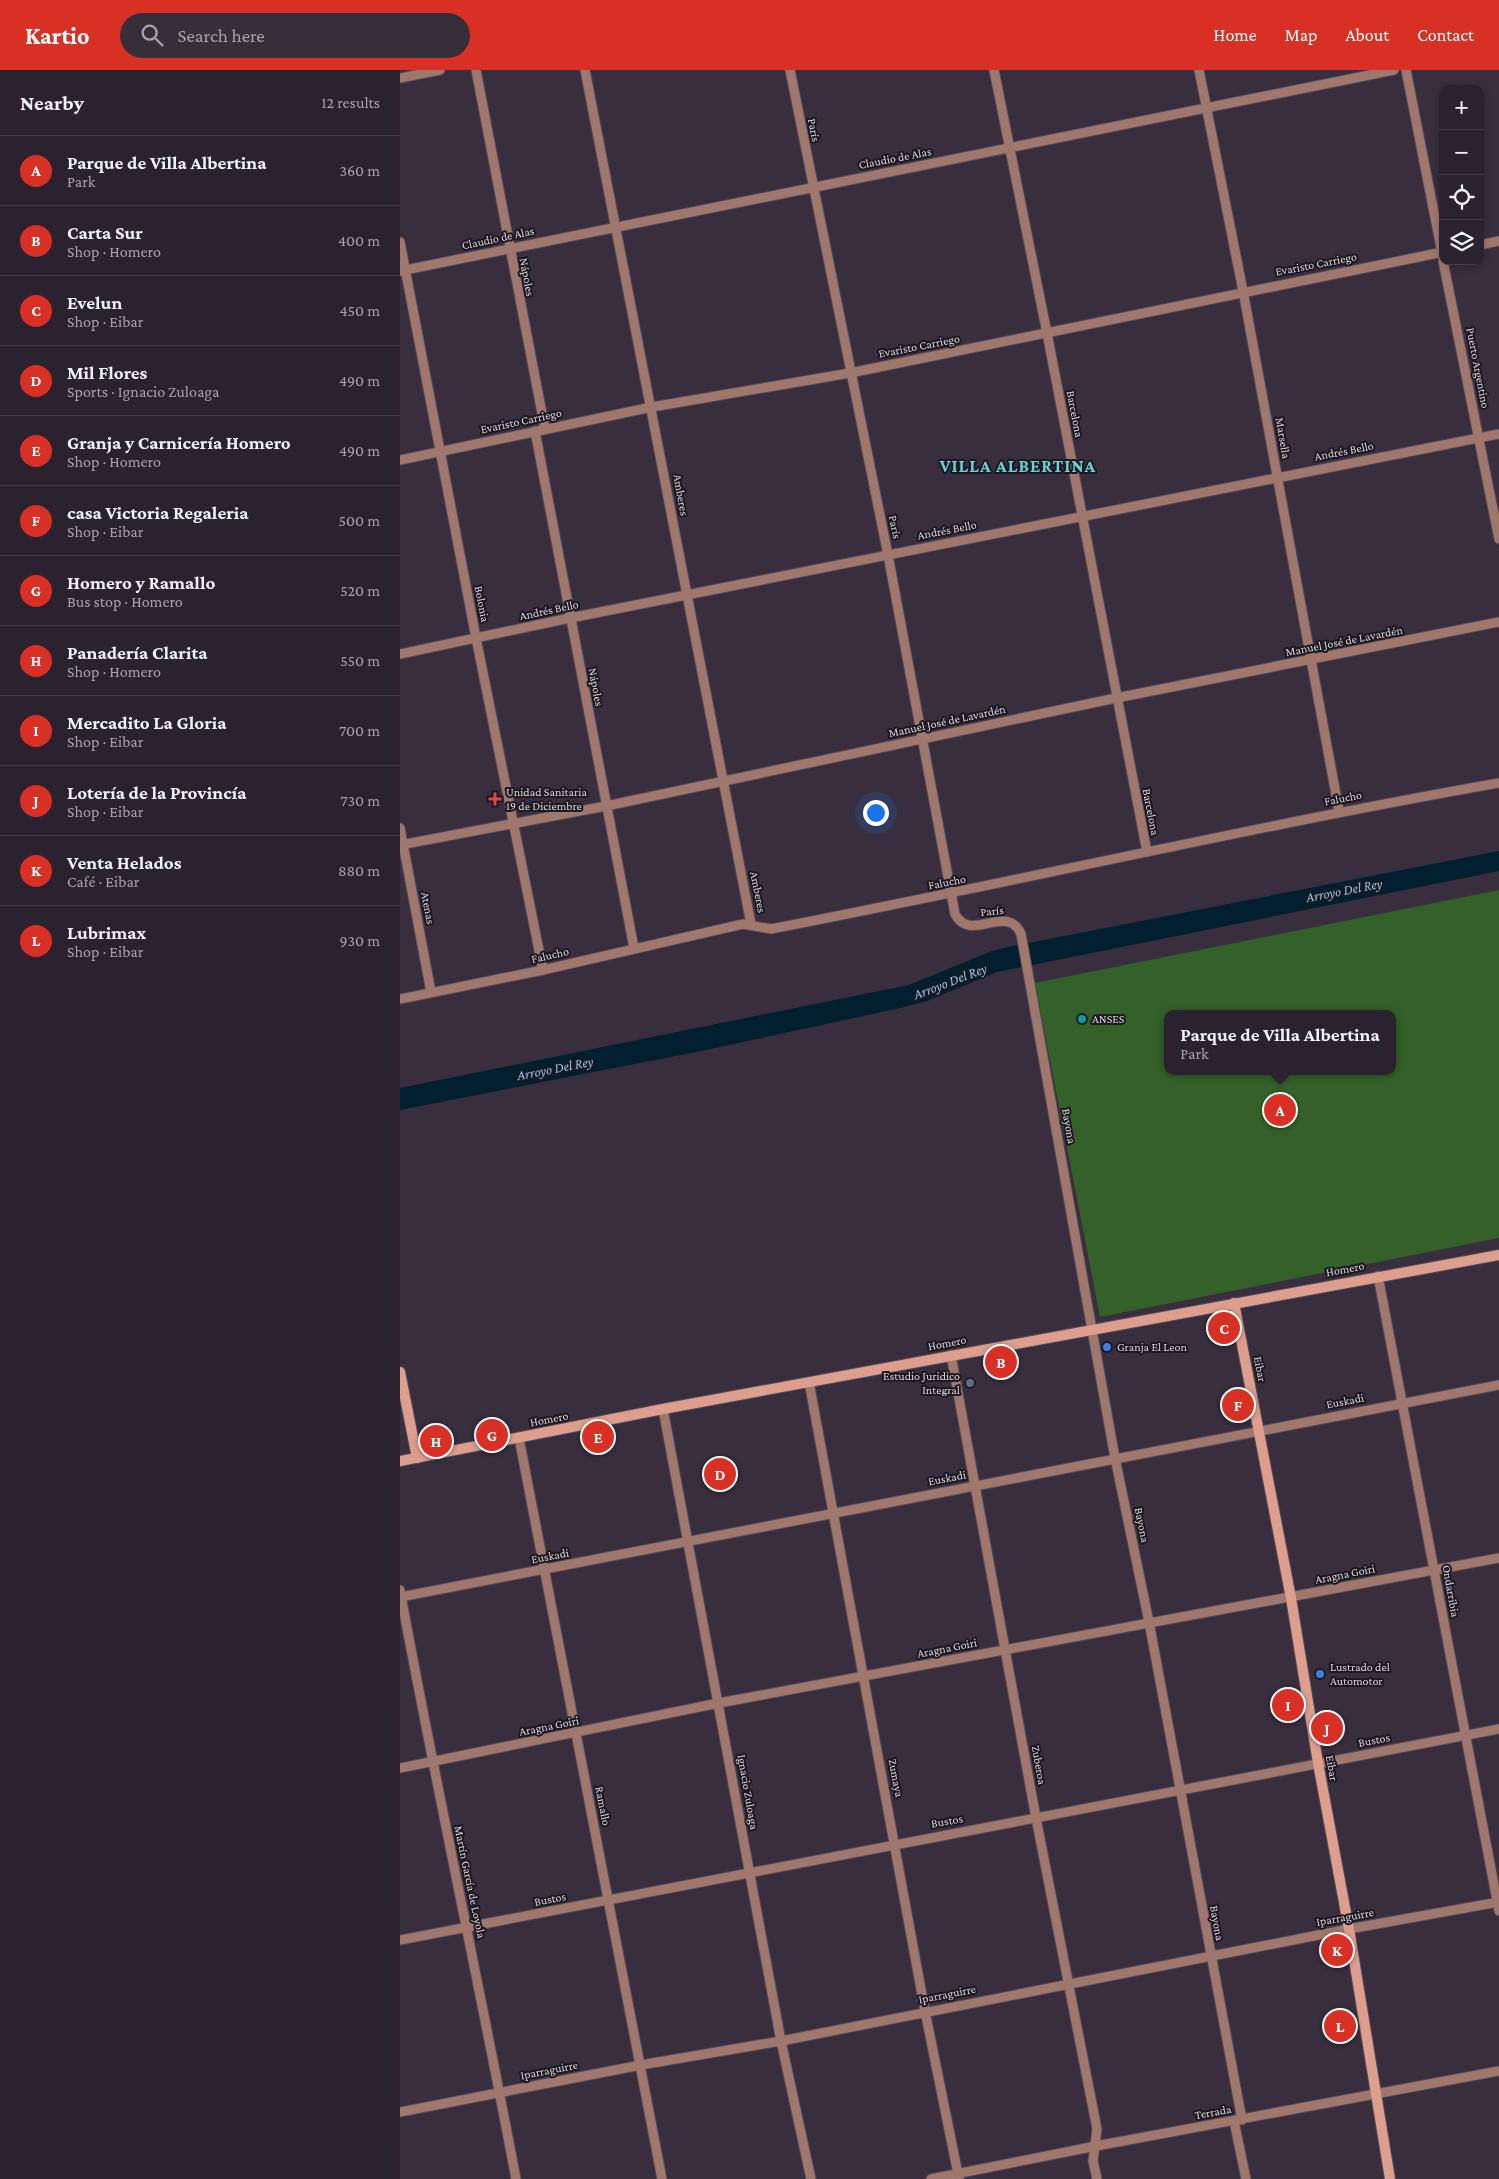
<!DOCTYPE html>
<meta charset="utf-8">
<style>
body{margin:0;font-family:"Crimson Pro",serif;background:#362f3a;color:#f1f3f6}
.controls{position:absolute;right:15px;top:15px;display:grid;overflow:hidden;border-radius:10px;box-shadow:0 2px 8px #0003}
.controls button{width:45px;height:45px;display:grid;place-items:center;padding:0;border:0;border-bottom:1px solid #463f4a;background:#2a222e;color:#f1f3f6;font:25px sans-serif}
.you{position:absolute;left:475px;top:742px;width:18px;height:18px;margin:-12px;border:4px solid #fff;border-radius:50%;background:#1a73e8;box-shadow:0 0 0 8px #1a73e833}
.badge{display:grid;place-items:center;width:32px;height:32px;border-radius:50%;background:#d93025;color:#fff;font-size:16px;font-weight:700}
.pin{position:absolute;translate:-50% -50%;border:2px solid #fff;box-shadow:0 1px 5px #0006}
.popup{position:absolute;left:764px;top:940px;width:232px;height:65px;box-sizing:border-box;display:grid;place-content:center;border-radius:10px;background:#2a222e;filter:drop-shadow(0 1px 4px #0005);font-size:16px;white-space:nowrap;color:#a5a4aa}
.popup b{font-size:19px;color:#f1f3f6}
.popup::after{content:'';position:absolute;left:50%;top:100%;margin-left:-10px;border:10px solid transparent;border-top-color:#2a222e}
.list{margin:0;padding:0;list-style:none}
h2{display:flex;justify-content:space-between;align-items:center;height:65px;margin:0;padding:0 20px;font-size:21px}
h2 small{font-size:16px;font-weight:400;color:#a5a4aa}
.list li{display:grid;grid-template-columns:32px 1fr auto;gap:15px;align-items:center;box-sizing:border-box;height:70px;padding:0 20px;border-top:1px solid #463f4a}
.list b{display:block;font-size:19px;white-space:nowrap}
.list p{margin:0;font-size:16px;white-space:nowrap;color:#a5a4aa}
.list em{font-size:16px;font-style:normal;color:#a5a4aa}
.icon{flex:none;width:28px;height:28px;fill:none;stroke:currentColor;stroke-width:2;stroke-linecap:round;stroke-linejoin:round}
.map{position:relative;flex:none;width:1099px;height:2109px;overflow:hidden}
header{display:flex;align-items:center;gap:30px;box-sizing:border-box;height:70px;padding:0 25px;background:#d93025;color:#fff}
header strong{font-size:24px}
nav{display:flex;gap:28px;margin-inline-start:auto;font-size:18px}
.search{width:350px;height:45px;background:#362f3a;display:flex;align-items:center;gap:12px;box-sizing:border-box;padding:0 18px;border-radius:28px;color:#a5a4aa;font-size:19px}
main{display:flex}
aside{flex:1;background:#2a222e}
.map>svg:first-child{display:block}
.green{fill:#34612a;fill-rule:evenodd}
.water{fill:#011f2f}
.lines{fill:none;stroke-linecap:round;stroke-linejoin:round}
.street-casing{stroke:#554c5a;stroke-width:11}
.secondary-casing{stroke:#554c5a;stroke-width:12}
.street{stroke:#a0776d;stroke-width:9}
.secondary{stroke:#de9e8d;stroke-width:10}
.health-dot{fill:#e0444e;stroke:#1d181f;stroke-width:2}
.culture-dot{fill:#0f9aa8;stroke:#1d181f;stroke-width:2}
.shop-dot{fill:#3f7fe0;stroke:#1d181f;stroke-width:2}
.service-dot{fill:#5c6f8a;stroke:#1d181f;stroke-width:2}
.labels{text-anchor:middle;dominant-baseline:central;stroke-width:4;stroke-linejoin:round;paint-order:stroke}
.street-label{font-size:12px;fill:#dbd4de;stroke:#1d181f}
.poi-label{font-size:12px;fill:#dbd4de;stroke:#1d181f;text-anchor:start}
.water-label{font-size:14px;font-style:italic;fill:#85c7f1;stroke:#1d181f}
.district-label{font-size:18px;font-weight:bold;letter-spacing:1px;fill:#67d3da;stroke:#1d181f}
</style>
<header>
<strong>Kartio</strong>
<div class="search"><svg class="icon" aria-label="search" viewBox="0 0 24 24"><circle cx="10" cy="10" r="6"/><path d="M15 15l6 6"/></svg>Search here</div>
<nav><a>Home</a><a>Map</a><a>About</a><a>Contact</a></nav>
</header>
<main>
<aside>
<h2>Nearby<small>12 results</small></h2>
<ul class="list">
<li><span class="badge">A</span><div><b>Parque de Villa Albertina</b><p>Park</p></div><em>360 m</em></li>
<li><span class="badge">B</span><div><b>Carta Sur</b><p>Shop · Homero</p></div><em>400 m</em></li>
<li><span class="badge">C</span><div><b>Evelun</b><p>Shop · Eibar</p></div><em>450 m</em></li>
<li><span class="badge">D</span><div><b>Mil Flores</b><p>Sports · Ignacio Zuloaga</p></div><em>490 m</em></li>
<li><span class="badge">E</span><div><b>Granja y Carnicería Homero</b><p>Shop · Homero</p></div><em>490 m</em></li>
<li><span class="badge">F</span><div><b>casa Victoria Regaleria</b><p>Shop · Eibar</p></div><em>500 m</em></li>
<li><span class="badge">G</span><div><b>Homero y Ramallo</b><p>Bus stop · Homero</p></div><em>520 m</em></li>
<li><span class="badge">H</span><div><b>Panadería Clarita</b><p>Shop · Homero</p></div><em>550 m</em></li>
<li><span class="badge">I</span><div><b>Mercadito La Gloria</b><p>Shop · Eibar</p></div><em>700 m</em></li>
<li><span class="badge">J</span><div><b>Lotería de la Provincía</b><p>Shop · Eibar</p></div><em>730 m</em></li>
<li><span class="badge">K</span><div><b>Venta Helados</b><p>Café · Eibar</p></div><em>880 m</em></li>
<li><span class="badge">L</span><div><b>Lubrimax</b><p>Shop · Eibar</p></div><em>930 m</em></li>
</ul>
</aside>
<div class="map">
<svg width="1099" height="2109" viewBox="0 0 1099 2109">
<rect width="100%" height="100%" fill="#382e3d"/>
<path class="green" d="M1099,820v348l-399,79 -65,-334zM768,944h224v57h-224z"/>
<path class="water" d="M1099,781v20l-502,101 -70,29 -31,8 -200,43 -296,58v-22l509,-103 83,-34 16,-4z"/>
<g class="lines">
<defs>
<g id="street">
<path d="M76,0l69,359"/>
<path d="M185,0l166,854"/>
<path d="M390,0l98,485 67,359c15,30 52,-12 66,20l94,524 34,164 93,498"/>
<path d="M594,0l53,263 100,519"/>
<path d="M799,0l44,221 96,520"/>
<path d="M1006,0l37,188"/>
<path d="M0,8l40,-8"/>
<path d="M0,172l76,396 67,332"/>
<path d="M1080,175l19,-4"/>
<path d="M1043,191l56,278"/>
<path d="M0,201l994,-201"/>
<path d="M135,361l99,517"/>
<path d="M0,390l252,-53 198,-34 593,-121"/>
<path d="M0,584l170,-36 929,-184"/>
<path d="M0,758l31,164"/>
<path d="M0,775l206,-39 510,-108 383,-76"/>
<path d="M0,929l143,-29 200,-46 28,5c243,-47 484,-103 728,-146"/>
<path d="M978,1206l121,635"/>
<path d="M551,1285l85,463 61,311 -4,32 4,18"/>
<path d="M409,1312l116,629 34,168"/>
<path d="M263,1339l118,632 30,138"/>
<path d="M119,1368l143,741"/>
<path d="M0,1520c36,197 79,392 116,589"/>
<path d="M0,1527l1099,-212"/>
<path d="M0,1698l319,-65 780,-145"/>
<path d="M0,1870l1099,-211"/>
<path d="M0,2042l241,-47 140,-24 568,-112 150,-27"/>
<path d="M834,2051l12,58"/>
<path d="M531,2109l165,-33 403,-75"/>
</g>
<g id="secondary">
<path d="M834,1233l57,295 27,165 31,166 41,250"/>
<path d="M0,1302l17,86"/>
<path d="M0,1391l263,-52 836,-154"/>
</g>
</defs>
<use href="#street" class="street-casing"/>
<use href="#secondary" class="secondary-casing"/>
<use href="#street" class="street"/>
<use href="#secondary" class="secondary"/>
</g>
<path class="health-dot" d="M92.5 721.5h5v5h5v5h-5v5h-5v-5h-5v-5h5z"/>
<circle class="culture-dot" cx="682" cy="949" r="5"/>
<g class="shop-dot">
<circle cx="707" cy="1277" r="5"/>
<circle cx="920" cy="1604" r="5"/>
</g>
<circle class="service-dot" cx="570" cy="1313" r="5"/>
<g class="labels">
<g class="street-label">
<text transform="translate(414 60) rotate(79)">París</text>
<text transform="translate(495 88) rotate(-11)">Claudio de Alas</text>
<text transform="translate(98 168) rotate(-12)">Claudio de Alas</text>
<text transform="translate(916 194) rotate(-11)">Evaristo Carriego</text>
<text transform="translate(127 207) rotate(79)">Nápoles</text>
<text transform="translate(519 276) rotate(-11)">Evaristo Carriego</text>
<text transform="translate(1078 298) rotate(79)">Puerto Argentino</text>
<text transform="translate(675 344) rotate(79)">Barcelona</text>
<text transform="translate(121 351) rotate(-12)">Evaristo Carriego</text>
<text transform="translate(883 368) rotate(80)">Marsella</text>
<text transform="translate(944 381) rotate(-11)">Andrés Bello</text>
<text transform="translate(281 425) rotate(80)">Amberes</text>
<text transform="translate(495 457) rotate(78)">París</text>
<text transform="translate(547 460) rotate(-11)">Andrés Bello</text>
<text transform="translate(82 534) rotate(79)">Bolonia</text>
<text transform="translate(149 540) rotate(-12)">Andrés Bello</text>
<text transform="translate(944 571) rotate(-11)">Manuel José de Lavardén</text>
<text transform="translate(196 617) rotate(79)">Nápoles</text>
<text transform="translate(547 651) rotate(-12)">Manuel José de Lavardén</text>
<text transform="translate(943 728) rotate(-11)">Falucho</text>
<text transform="translate(751 742) rotate(79)">Barcelona</text>
<text transform="translate(547 812) rotate(-11)">Falucho</text>
<text transform="translate(358 822) rotate(79)">Amberes</text>
<text transform="translate(28 838) rotate(79)">Atenas</text>
<text transform="translate(592 841) rotate(-6)">París</text>
<text transform="translate(150 885) rotate(-13)">Falucho</text>
<text transform="translate(669 1056) rotate(80)">Bayona</text>
<text transform="translate(945 1199) rotate(-11)">Homero</text>
<text transform="translate(547 1273) rotate(-11)">Homero</text>
<text transform="translate(860 1299) rotate(79)">Eibar</text>
<text transform="translate(945 1331) rotate(-11)">Euskadi</text>
<text transform="translate(149 1349) rotate(-11)">Homero</text>
<text transform="translate(547 1408) rotate(-11)">Euskadi</text>
<text transform="translate(742 1455) rotate(78)">Bayona</text>
<text transform="translate(150 1486) rotate(-11)">Euskadi</text>
<text transform="translate(945 1504) rotate(-11)">Aragna Goiri</text>
<text transform="translate(1051 1521) rotate(80)">Ondarribia</text>
<text transform="translate(547 1578) rotate(-11)">Aragna Goiri</text>
<text transform="translate(149 1656) rotate(-11)">Aragna Goiri</text>
<text transform="translate(974 1670) rotate(-11)">Bustos</text>
<text transform="translate(639 1695) rotate(80)">Zuberoa</text>
<text transform="translate(932 1698) rotate(80)">Eibar</text>
<text transform="translate(496 1708) rotate(79)">Zumaya</text>
<text transform="translate(348 1722) rotate(80)">Ignacio Zuloaga</text>
<text transform="translate(203 1736) rotate(79)">Ramallo</text>
<text transform="translate(547 1751) rotate(-10)">Bustos</text>
<text transform="translate(70 1812) rotate(78)">Martín García de Loyola</text>
<text transform="translate(150 1829) rotate(-11)">Bustos</text>
<text transform="translate(945 1847) rotate(-10)">Iparraguirre</text>
<text transform="translate(817 1853) rotate(80)">Bayona</text>
<text transform="translate(547 1924) rotate(-11)">Iparraguirre</text>
<text transform="translate(149 2000) rotate(-11)">Iparraguirre</text>
<text transform="translate(813 2042) rotate(-10)">Terrada</text>
</g>
<g class="poi-label">
<text x="106" y="722">Unidad Sanitaria<tspan x="106" dy="14">19 de Diciembre</tspan></text>
<text x="692" y="949">ANSES</text>
<text x="717" y="1277">Granja El Leon</text>
<text x="560" y="1306" text-anchor="end">Estudio Juridico<tspan x="560" dy="14">Integral</tspan></text>
<text x="930" y="1597">Lustrado del<tspan x="930" dy="14">Automotor</tspan></text>
</g>
<g class="water-label">
<text transform="translate(944 820) rotate(-11)">Arroyo Del Rey</text>
<text transform="translate(550 911) rotate(-21)">Arroyo Del Rey</text>
<text transform="translate(155 998) rotate(-11)">Arroyo Del Rey</text>
</g>
<g class="district-label">
<text x="618" y="396">VILLA ALBERTINA</text>
</g>
</g>
</svg>
<div class="controls">
<button>+</button>
<button>−</button>
<button><svg class="icon" aria-label="locate" viewBox="0 0 24 24"><circle cx="12" cy="12" r="6"/><path d="M12 2v4M12 18v4M2 12h4M18 12h4"/></svg></button>
<button><svg class="icon" aria-label="layers" viewBox="0 0 24 24"><path d="M12 4l9 5-9 5-9-5zM3 14l9 5 9-5"/></svg></button>
</div>
<div class="you"></div>
<div class="pin badge" style="left:880px;top:1040px">A</div>
<div class="popup"><b>Parque de Villa Albertina</b>Park</div>
<div class="pin badge" style="left:601px;top:1292px">B</div>
<div class="pin badge" style="left:824px;top:1258px">C</div>
<div class="pin badge" style="left:320px;top:1404px">D</div>
<div class="pin badge" style="left:198px;top:1367px">E</div>
<div class="pin badge" style="left:838px;top:1335px">F</div>
<div class="pin badge" style="left:92px;top:1365px">G</div>
<div class="pin badge" style="left:36px;top:1371px">H</div>
<div class="pin badge" style="left:888px;top:1635px">I</div>
<div class="pin badge" style="left:927px;top:1658px">J</div>
<div class="pin badge" style="left:937px;top:1880px">K</div>
<div class="pin badge" style="left:940px;top:1956px">L</div>
</div>
</main>
